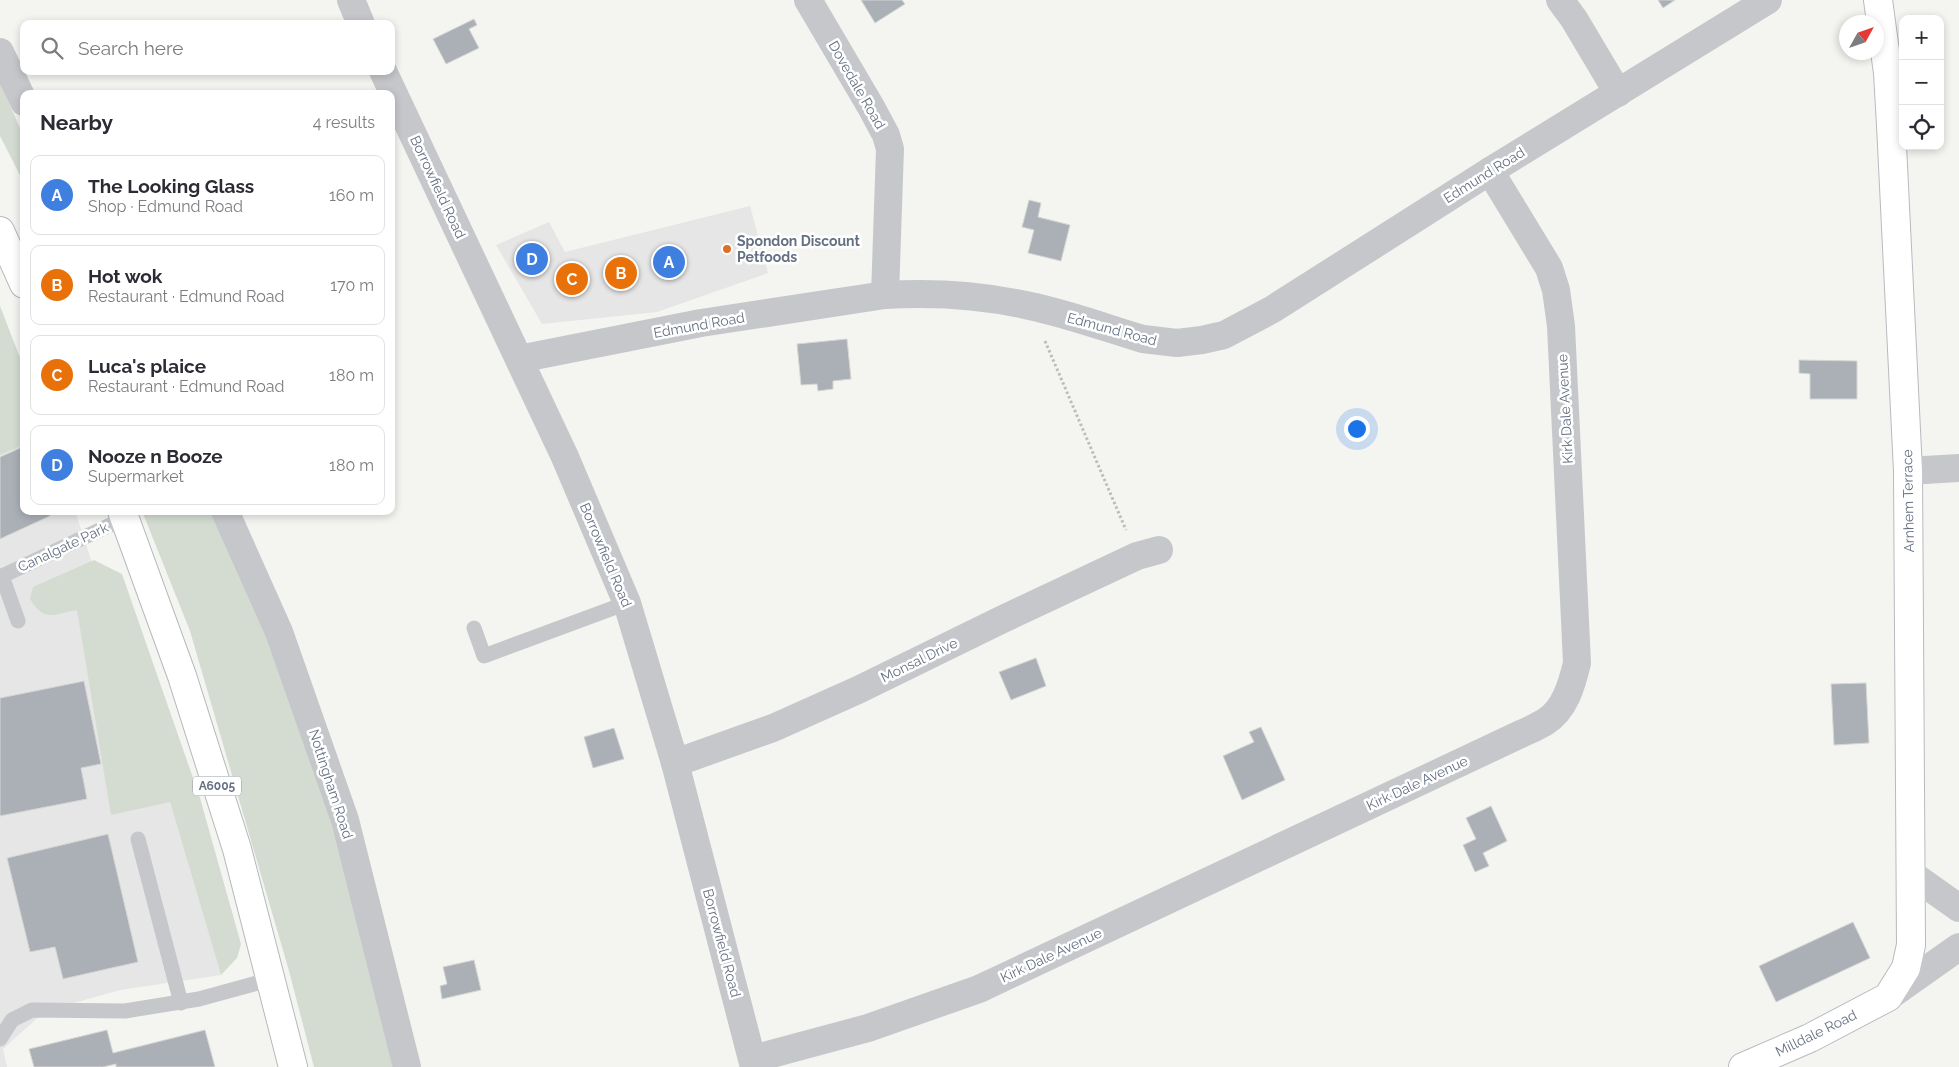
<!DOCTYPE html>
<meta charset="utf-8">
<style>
body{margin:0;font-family:Raleway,sans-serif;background:#f7f7f7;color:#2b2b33}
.controls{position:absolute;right:15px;top:15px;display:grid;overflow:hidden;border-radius:10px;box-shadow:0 2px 8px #0003}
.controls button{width:45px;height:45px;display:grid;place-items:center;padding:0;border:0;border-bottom:1px solid #e1e1e2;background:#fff;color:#2b2b33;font:25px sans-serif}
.compass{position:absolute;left:1839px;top:15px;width:45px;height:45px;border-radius:50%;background:#fff;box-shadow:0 2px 8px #0003;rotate:50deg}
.you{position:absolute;left:1356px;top:428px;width:18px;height:18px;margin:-12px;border:4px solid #fff;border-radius:50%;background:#1a73e8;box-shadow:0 0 0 8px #1a73e833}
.badge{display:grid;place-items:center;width:32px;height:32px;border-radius:50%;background:#0b8043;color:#fff;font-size:16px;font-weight:700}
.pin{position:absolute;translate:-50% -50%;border:2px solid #fff;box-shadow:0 1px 5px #0006}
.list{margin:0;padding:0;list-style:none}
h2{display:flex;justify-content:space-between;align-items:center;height:65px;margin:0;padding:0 20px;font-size:21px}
h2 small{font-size:16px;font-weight:400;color:#7c7c81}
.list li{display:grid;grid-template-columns:32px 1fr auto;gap:15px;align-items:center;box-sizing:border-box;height:80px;margin:0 10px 10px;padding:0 10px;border:1px solid #e1e1e2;border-radius:10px}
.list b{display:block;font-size:19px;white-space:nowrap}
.list p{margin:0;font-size:16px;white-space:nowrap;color:#7c7c81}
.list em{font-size:16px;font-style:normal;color:#7c7c81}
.icon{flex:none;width:28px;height:28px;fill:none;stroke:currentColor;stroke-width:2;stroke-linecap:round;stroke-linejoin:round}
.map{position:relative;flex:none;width:1959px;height:1067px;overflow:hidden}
.search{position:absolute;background:#fff;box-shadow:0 2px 8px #0003;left:20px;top:20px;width:375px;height:55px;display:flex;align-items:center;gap:12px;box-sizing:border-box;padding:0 18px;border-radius:10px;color:#7c7c81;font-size:19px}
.panel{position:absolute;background:#fff;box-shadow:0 2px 8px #0003;left:20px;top:90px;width:375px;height:425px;border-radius:10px}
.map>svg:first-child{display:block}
.built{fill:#e5e6e5}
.green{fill:#d4dcd2}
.building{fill:#abb0b7;stroke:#d6d6d4}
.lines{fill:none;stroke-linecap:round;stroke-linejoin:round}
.secondary-casing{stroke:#b7babf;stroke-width:30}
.primary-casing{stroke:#b5b8bd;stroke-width:30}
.path{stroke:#bcbdc0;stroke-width:3;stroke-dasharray:2.5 2.5;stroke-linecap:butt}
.lane{stroke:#c5c7cb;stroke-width:15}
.street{stroke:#c5c7cb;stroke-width:28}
.secondary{stroke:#fff;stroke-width:28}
.primary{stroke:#fff;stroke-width:28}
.poi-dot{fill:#df6f27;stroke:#fff;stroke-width:2}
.labels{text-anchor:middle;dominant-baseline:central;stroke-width:5;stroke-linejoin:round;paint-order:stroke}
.shield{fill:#fff;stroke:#929ba8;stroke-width:1}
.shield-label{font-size:12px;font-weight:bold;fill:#647082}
.street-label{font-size:14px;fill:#647082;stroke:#fff}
.poi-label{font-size:14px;font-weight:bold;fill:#647082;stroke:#fff;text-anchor:start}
</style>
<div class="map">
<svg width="1959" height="1067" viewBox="0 0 1959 1067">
<rect width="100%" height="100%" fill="#f4f5f1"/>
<g class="built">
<path d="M750,206l18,67 -111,39 -115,12 -46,-79 53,-23 16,30z"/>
<path d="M24,445v66h51l95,291 51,173 -101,15 -75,21 -42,38 4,18h-7v-612z"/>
</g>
<g class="green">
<path d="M0,83l24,54v46l-24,-47z"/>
<path d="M0,306l24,62v77l-24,10z"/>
<path d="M142,511h72l71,169 56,165 54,222h-81l-25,-96 -99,-340z"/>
<path d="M94,560l28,14 78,224 41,146 -4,14 -16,17 -51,-173 -59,13 -34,-205c-24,4 -32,13 -47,-11l3,-12z"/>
</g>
<g class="building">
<path d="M861,0h41l3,4 -30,19z"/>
<path d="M1658,0h17l-12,8z"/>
<path d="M474,19l3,6 -8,4 10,19 -33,16 -13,-25z"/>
<path d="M1029,200l12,3 -3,14 32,8 -9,36 -33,-8 6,-23 -12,-3z"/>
<path d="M847,339l4,40 -18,2v8l-15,2 -1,-7 -16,1 -4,-41z"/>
<path d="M1799,360l58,1v38h-47v-25l-11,-1z"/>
<path d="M20,448l4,9v54h24l2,5 -50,23v-82z"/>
<path d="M1036,658l10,28 -35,14 -12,-28z"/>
<path d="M84,681l17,83 -20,4 6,31 -87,17v-118z"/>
<path d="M1866,683l3,60 -35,2 -3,-61z"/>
<path d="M1261,727l24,53 -43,20 -19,-44 31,-14 -5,-10z"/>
<path d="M614,728l10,31 -31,9 -9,-31z"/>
<path d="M1491,806l16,35 -24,12 6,13 -14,6 -12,-27 13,-6 -10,-21z"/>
<path d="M108,834l30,128 -75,17 -8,-32 -25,5 -23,-94z"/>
<path d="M1853,922l17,36 -94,44 -17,-36z"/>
<path d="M474,960l7,30 -39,9 -2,-13 7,-2 -4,-17z"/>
<path d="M107,1030l6,23 92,-23 10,37h-99v-3l-13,3h-69l-5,-18z"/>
</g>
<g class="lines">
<defs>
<path id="secondary" d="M1743,1067l67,-29 78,-41 18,-29 5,-23 -3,-474 -17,-346 -3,-52 -10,-73"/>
<g id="primary">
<path d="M0,231l24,53"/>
<path d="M122,511l60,165 55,173 56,218"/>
</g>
</defs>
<use href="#secondary" class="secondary-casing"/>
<use href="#primary" class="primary-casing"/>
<path class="path" d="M1045,341l81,189"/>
<g class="lane">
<path d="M2,576l16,45"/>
<path d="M0,577l125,-59"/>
<path d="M474,628l10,28 143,-53"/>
<path d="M138,839l43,164"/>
<path d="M0,1039l12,-19 20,-10 93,1 74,-12 73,-20"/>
</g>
<g class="street">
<path d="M351,0l10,24"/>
<path d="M808,0l63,107 15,28 4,14 -5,146"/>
<path d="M1560,0l14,19 44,74"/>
<path d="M0,52l24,50"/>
<path d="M383,71l182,386 62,146 48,160 79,304"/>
<path d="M519,359l182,-36 184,-28c49,-3 97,0 145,11 38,8 76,22 113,33l34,4 25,-3 22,-5 49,-26 217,-138 278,-171"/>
<path d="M1908,471l51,-3"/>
<path d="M225,511l54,121 66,188 62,247"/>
<path d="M675,763l98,-35 85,-38 145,-71 134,-63 22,-6"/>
<path d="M1911,874l48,34"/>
<path d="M1888,997l71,-50"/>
<path d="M753,1059l115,-31 111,-39 544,-256c7,-3 15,-7 22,-11 20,-12 27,-38 32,-59l-16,-337 -5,-36 -7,-22 -59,-97"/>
</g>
<use href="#secondary" class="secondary"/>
<use href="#primary" class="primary"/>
</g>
<circle class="poi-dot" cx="727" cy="249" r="5"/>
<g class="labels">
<rect class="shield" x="193" y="776.5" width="48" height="19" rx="4"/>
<g class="shield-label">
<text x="217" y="786">A6005</text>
</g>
<g class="street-label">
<text transform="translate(857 85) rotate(60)">Dovedale Road</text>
<text transform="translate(1484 175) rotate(-32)">Edmund Road</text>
<text transform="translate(438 187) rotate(65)">Borrowfield Road</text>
<text transform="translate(699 325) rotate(-10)">Edmund Road</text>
<text transform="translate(1112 329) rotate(15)">Edmund Road</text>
<text transform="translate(1565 409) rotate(-93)">Kirk Dale Avenue</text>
<text transform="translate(1908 501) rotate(-91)">Arnhem Terrace</text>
<text transform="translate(63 547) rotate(-25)">Canalgate Park</text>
<text transform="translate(606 555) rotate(67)">Borrowfield Road</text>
<text transform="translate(919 660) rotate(-26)">Monsal Drive</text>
<text transform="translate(1417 783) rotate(-25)">Kirk Dale Avenue</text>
<text transform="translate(331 784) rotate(72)">Nottingham Road</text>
<text transform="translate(722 943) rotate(75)">Borrowfield Road</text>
<text transform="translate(1051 955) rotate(-25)">Kirk Dale Avenue</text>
<text transform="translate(1816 1033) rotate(-26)">Milldale Road</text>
</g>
<g class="poi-label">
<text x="737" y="241">Spondon Discount<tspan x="737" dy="16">Petfoods</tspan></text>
</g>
</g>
</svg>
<div class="controls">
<button>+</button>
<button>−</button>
<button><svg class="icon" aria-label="locate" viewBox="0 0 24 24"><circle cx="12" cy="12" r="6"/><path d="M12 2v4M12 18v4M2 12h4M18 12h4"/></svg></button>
</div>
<svg class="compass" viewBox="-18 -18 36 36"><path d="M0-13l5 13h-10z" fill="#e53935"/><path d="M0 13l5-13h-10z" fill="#7c7c81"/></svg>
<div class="you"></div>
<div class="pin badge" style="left:669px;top:262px;background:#3f7fe0">A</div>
<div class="pin badge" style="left:621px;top:273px;background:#e8710a">B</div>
<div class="pin badge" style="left:572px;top:279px;background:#e8710a">C</div>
<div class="pin badge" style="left:532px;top:259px;background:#3f7fe0">D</div>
<div class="search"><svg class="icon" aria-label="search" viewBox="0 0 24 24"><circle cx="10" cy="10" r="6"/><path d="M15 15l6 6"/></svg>Search here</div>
<section class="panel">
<h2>Nearby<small>4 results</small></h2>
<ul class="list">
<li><span class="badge" style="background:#3f7fe0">A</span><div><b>The Looking Glass</b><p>Shop · Edmund Road</p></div><em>160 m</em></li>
<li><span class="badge" style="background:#e8710a">B</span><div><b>Hot wok</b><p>Restaurant · Edmund Road</p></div><em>170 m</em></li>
<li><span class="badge" style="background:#e8710a">C</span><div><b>Luca's plaice</b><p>Restaurant · Edmund Road</p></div><em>180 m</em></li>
<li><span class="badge" style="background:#3f7fe0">D</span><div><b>Nooze n Booze</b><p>Supermarket</p></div><em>180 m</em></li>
</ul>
</section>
</div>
